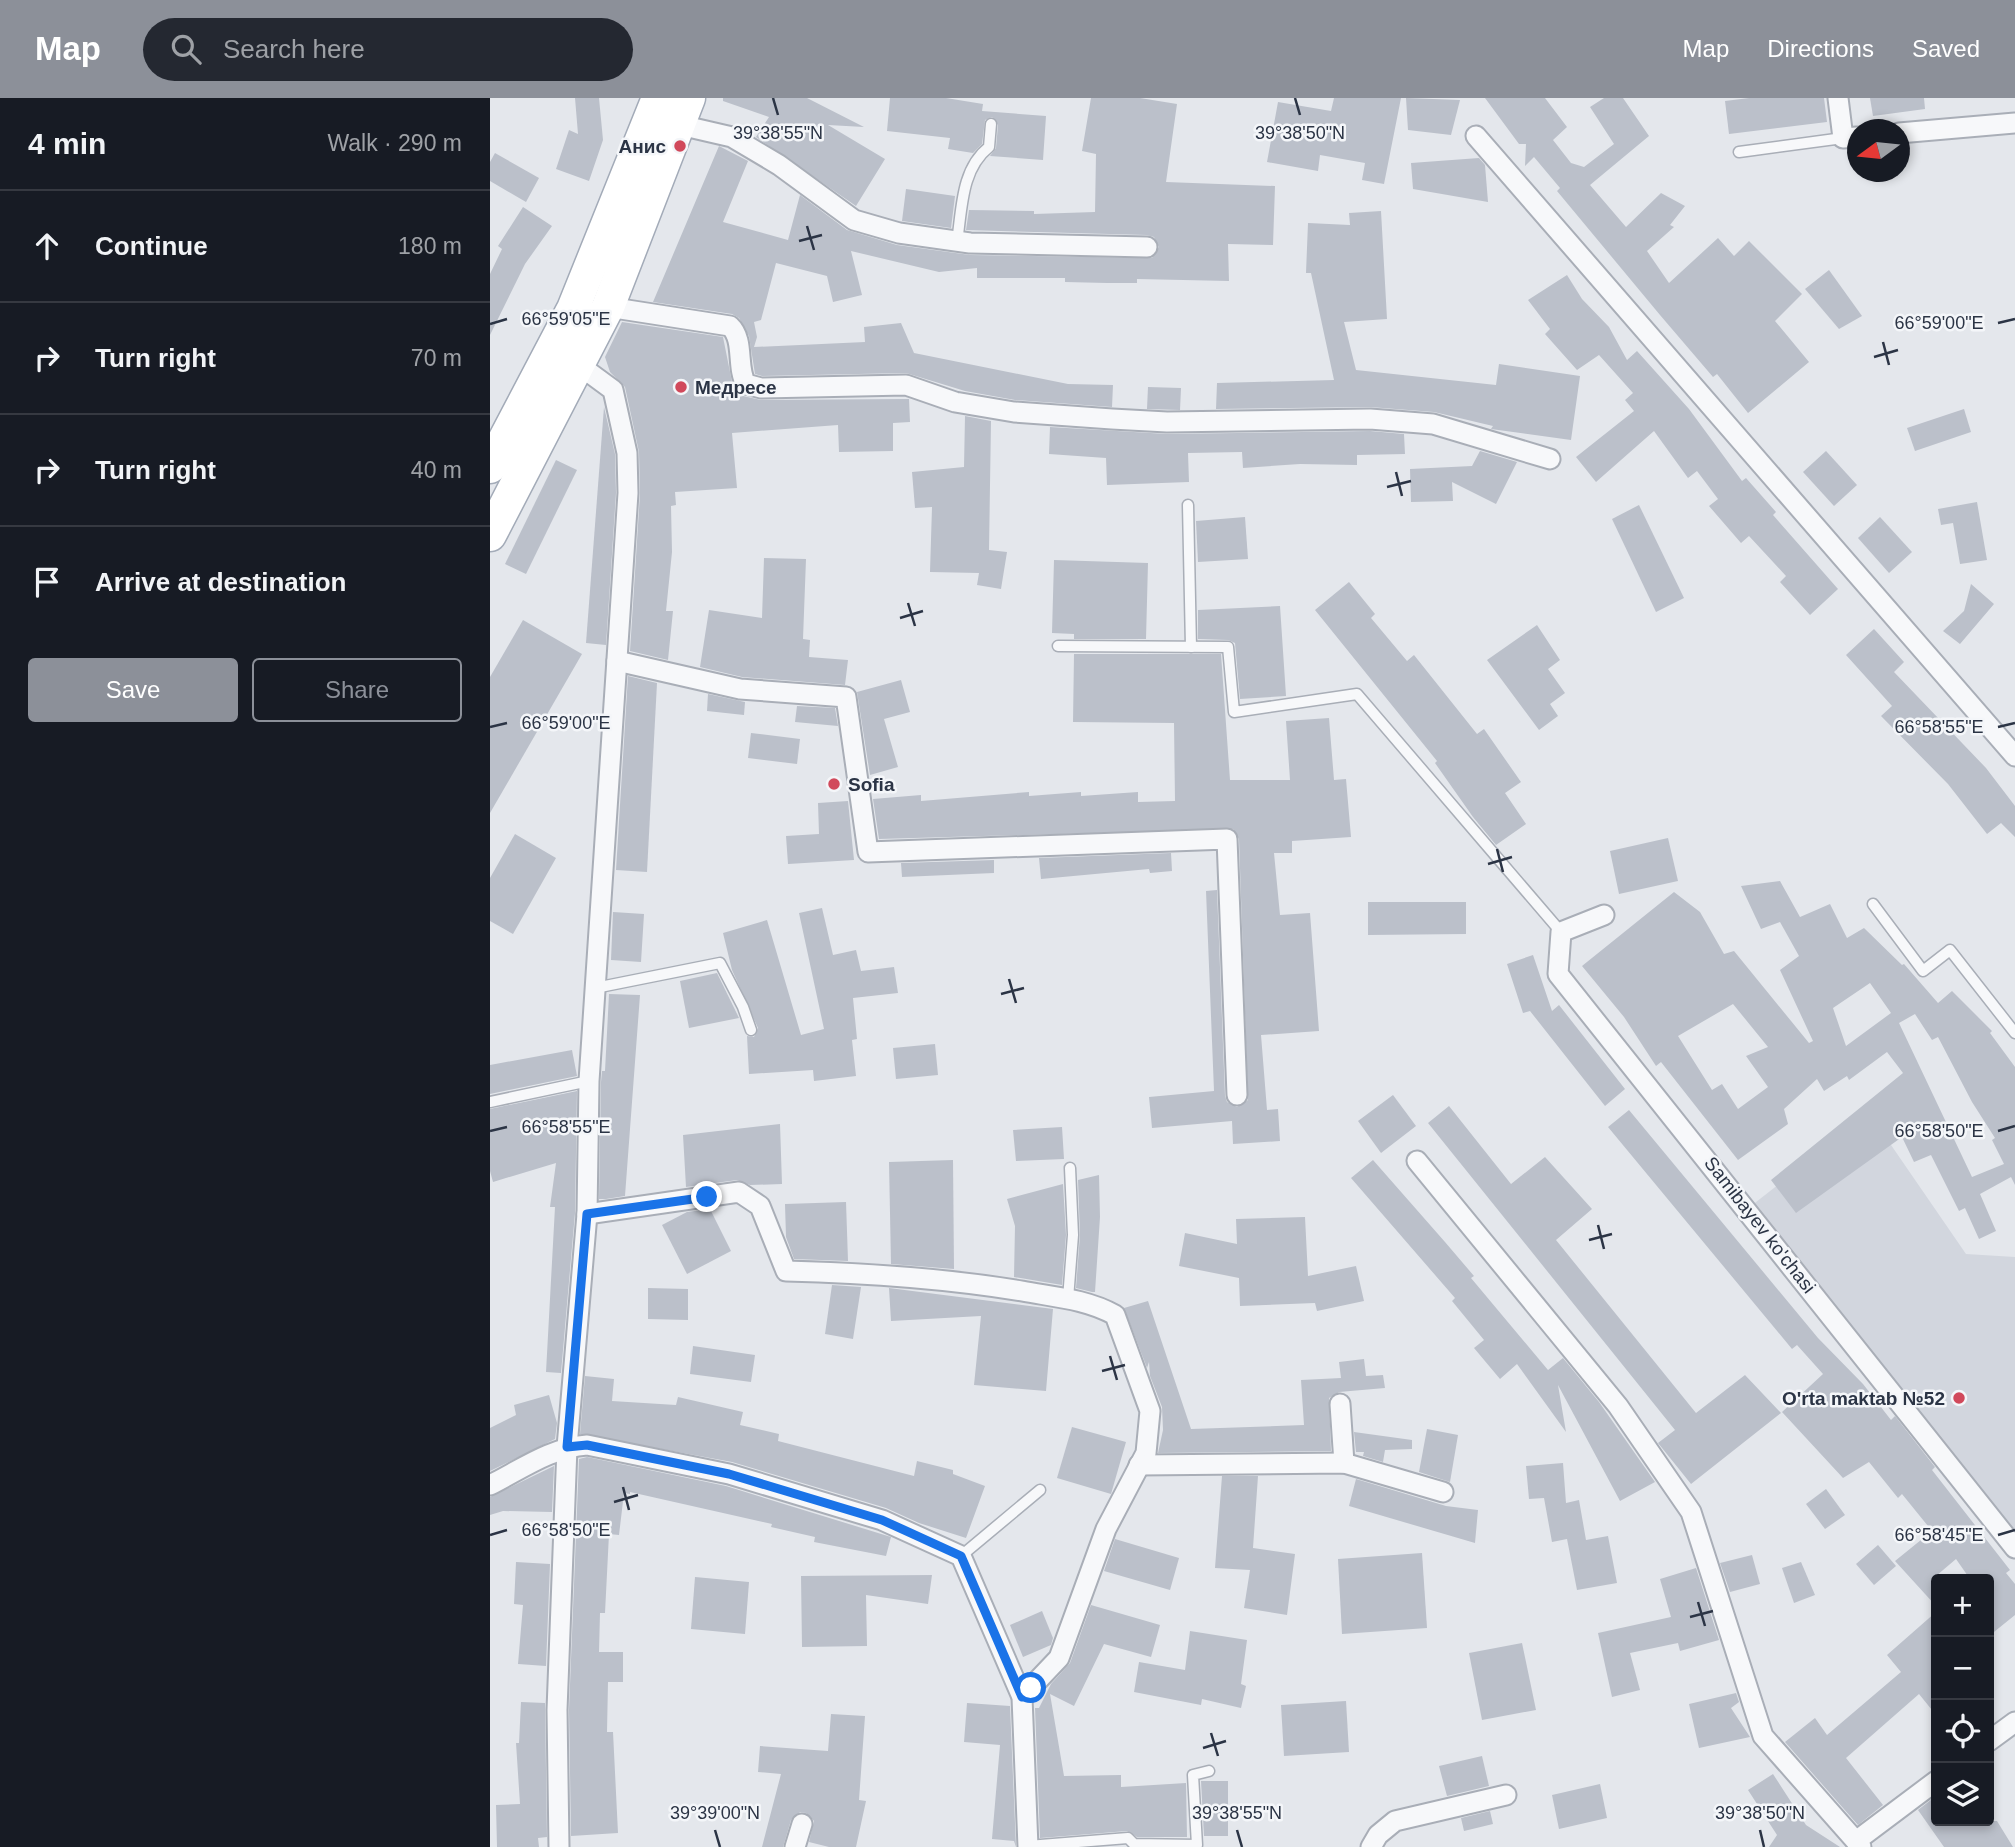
<!DOCTYPE html>
<meta charset="utf-8">
<style>
body{margin:0;font-family:Arial,sans-serif;background:#242831;color:#f1f3f6}
.controls{position:absolute;right:21px;bottom:21px;display:grid;overflow:hidden;border-radius:7px;box-shadow:0 4px 10px #0003}
.controls button{width:63px;height:63px;display:grid;place-items:center;padding:0;border:0;border-bottom:2px solid #363941;background:#171b24;color:#f1f3f6;font:35px sans-serif}
.compass{position:absolute;left:1357px;top:21px;width:63px;height:63px;border-radius:50%;background:#171b24;box-shadow:0 4px 10px #0003;rotate:255deg}
.stop{position:absolute;width:21px;height:21px;margin:-16px;border:5px solid #1a73e8;border-radius:50%;background:#fff}
.stop.end{background:#1a73e8;border-color:#fff;box-shadow:0 2px 7px #0008}
.list{margin:0;padding:0;list-style:none}
h2{display:flex;justify-content:space-between;align-items:center;height:91px;margin:0;padding:0 28px;font-size:30px}
h2 small{font-size:23px;font-weight:400;color:#9ea1a6}
.list li{display:grid;grid-template-columns:46px 1fr auto;gap:21px;align-items:center;box-sizing:border-box;height:112px;padding:0 28px;border-top:2px solid #363941}
.list b{display:block;font-size:26px;white-space:nowrap}
.list em{font-size:23px;font-style:normal;color:#9ea1a6}
.actions{display:flex;gap:14px;padding:21px 28px}
.actions a{flex:1;padding:16px 0;border:2px solid #8c9099;border-radius:7px;text-align:center;font-size:24px;color:#8c9099}
.actions .main{background:#8c9099;color:#fff}
.icon{flex:none;width:38px;height:38px;fill:none;stroke:currentColor;stroke-width:2;stroke-linecap:round;stroke-linejoin:round}
.map{position:relative;flex:none;width:1525px;height:1749px;overflow:hidden}
header{display:flex;align-items:center;gap:42px;box-sizing:border-box;height:98px;padding:0 35px;background:#8c9099;color:#fff}
header strong{font-size:33px}
nav{display:flex;gap:38px;margin-inline-start:auto;font-size:24px}
.search{width:490px;height:63px;background:#242831;display:flex;align-items:center;gap:18px;box-sizing:border-box;padding:0 24px;border-radius:38px;color:#9ea1a6;font-size:26px}
main{display:flex}
aside{flex:1;background:#171b24}
.map>svg:first-child{display:block}
.built{fill:#d2d6de}
.building{fill:#bbc0ca;fill-rule:evenodd}
.lines{fill:none;stroke-linecap:round;stroke-linejoin:round}
.service-casing{stroke:#a9aeb7;stroke-width:13}
.minor-casing{stroke:#a9aeb7;stroke-width:23}
.primary-casing{stroke:#a3abb8;stroke-width:35}
.service{stroke:#f7f8fa;stroke-width:10}
.minor{stroke:#f7f8fa;stroke-width:19}
.primary{stroke:#fff;stroke-width:32}
.route{stroke:#1a73e8;stroke-width:9}
.ticks{fill:none;stroke:#2b3445;stroke-width:2.5}
.poi-dot{fill:#d1495b;stroke:#f4f6f9;stroke-width:2.5}
.labels{text-anchor:middle;dominant-baseline:central;stroke-width:5;stroke-linejoin:round;paint-order:stroke}
.poi-label{font-size:19px;font-weight:bold;fill:#2b3445;stroke:#f4f6f9;text-anchor:end}
.street-label{font-size:19px;fill:#2b3445;stroke:#f4f6f9}
.ticks-label{font-size:18px;text-anchor:middle;fill:#2b3445;stroke:#f4f6f9;stroke-width:5;stroke-linejoin:round;paint-order:stroke}
</style>
<header>
<strong>Map</strong>
<div class="search"><svg class="icon" aria-label="search" viewBox="0 0 24 24"><circle cx="10" cy="10" r="6"/><path d="M15 15l6 6"/></svg>Search here</div>
<nav><a>Map</a><a>Directions</a><a>Saved</a></nav>
</header>
<main>
<aside>
<h2>4 min<small>Walk · 290 m</small></h2>
<ul class="list">
<li><svg class="icon" aria-label="ahead" viewBox="0 0 24 24"><path d="M12 20V5M6 11l6-6 6 6"/></svg><div><b>Continue</b></div><em>180 m</em></li>
<li><svg class="icon" aria-label="right" viewBox="0 0 24 24"><path d="M7 20v-9h11M14 6l5 5-5 5"/></svg><div><b>Turn right</b></div><em>70 m</em></li>
<li><svg class="icon" aria-label="right" viewBox="0 0 24 24"><path d="M7 20v-9h11M14 6l5 5-5 5"/></svg><div><b>Turn right</b></div><em>40 m</em></li>
<li><svg class="icon" aria-label="arrive" viewBox="0 0 24 24"><path d="M6 21V4h12l-3 4 3 4H6"/></svg><div><b>Arrive at destination</b></div></li>
</ul>
<div class="actions"><a class="main">Save</a><a>Share</a></div>
</aside>
<div class="map">
<svg width="1525" height="1749" viewBox="0 0 1525 1749">
<rect width="100%" height="100%" fill="#e4e7ec"/>
<path class="built" d="M1379,1015l97,141 49,3v283l-264,-334z"/>
<g class="building">
<path d="M85,0h24l4,42 -14,41 -33,-12 13,-39 9,4z"/>
<path d="M233,0h84l57,29 -36,-2 57,34 -29,47 -100,-69 13,-20 -46,-16z"/>
<path d="M400,0h56l37,6 -1,7 64,5 -3,44 -53,-4 6,-8 2,-23 -6,-8 -7,3 -3,24 -9,9 -25,-4 2,-11 -63,-7z"/>
<path d="M601,0h49l37,6 -11,78 109,4 -2,59 -45,-1 1,37 -92,-2v4h-30l-42,-1v-4h-88v-10l-38,4 -88,-21 11,44 -29,7 -6,-26 -51,-13 -15,57 -7,2 3,15 -3,10 111,-5 -1,-15 37,-4 13,30 154,31 45,1 -1,22 -97,-7 -50,-9 -59,-18 -144,3 -7,-2 -6,-38 -10,-18 -7,-4 -79,-12 66,-156 29,15 -25,61 65,18 12,-45 47,35 50,15 73,10 182,3 7,-11 -5,-10 -7,-2 -181,-5 3,-20 65,1v3l61,-2 1,-58 -14,-3z"/>
<path d="M844,0h67l-17,86 -22,-4 3,-17 -45,-8 -2,16 -51,-9 11,-60 53,9z"/>
<path d="M916,0l54,2 -9,35 -43,-5z"/>
<path d="M995,0h60l22,29 -14,13 18,23 13,4 30,-23 -24,-37 14,-9h19l26,38 -59,49 36,42 35,-34 24,13 -15,19 4,2 -27,24 22,32 49,-45 16,18 15,-15 53,53 -27,27 34,41 -61,51 -31,-39 -4,3 -53,-62 -103,-124 3,-3 -26,-31 -9,9 1,-22h-7z"/>
<path d="M1259,0h75l3,24 -98,12 -4,-33z"/>
<path d="M1380,0h54l1,11 -52,7z"/>
<path d="M5,55l44,25 -13,24 -36,-21v-19z"/>
<path d="M989,60l6,7 3,37 -75,-13 -2,-26z"/>
<path d="M416,91l49,7 -4,32 -49,-7z"/>
<path d="M33,109l29,19 -27,38 -35,71v-61l12,-25 -4,-3z"/>
<path d="M891,113l6,108 -43,3 12,48 140,15 3,-21 81,12 -9,64 -80,-11 2,-3 -59,-14 -64,-5 -154,2 1,-26 117,-3 -23,-107h-5l2,-50 42,2 -1,-12z"/>
<path d="M1339,172l33,46 -23,13 -34,-40z"/>
<path d="M1077,177l15,24 27,28 18,33 10,-9 52,58 53,72 4,-3 30,34 -3,3 65,74 -28,26 -30,-33 6,-6 -37,-40 -8,7 -32,-37 9,-7 -21,-28 -9,7 -34,-47 -58,51 -20,-25 58,-46 -9,-11 8,-7 -34,-38 -22,15 -32,-36 5,-5 -22,-29z"/>
<path d="M132,224l101,15 9,45 11,14 18,4 148,-1 1,23 -17,1v28l-54,1 -1,-27 -106,8 5,55 -62,4 1,13 -5,1 1,46 -6,59h7l-5,49 -38,-9 10,-157 -1,-42 -14,-65 -15,-15 -5,-15z"/>
<path d="M658,289l33,1 -1,22 -33,-1z"/>
<path d="M114,309l11,47 1,39 -10,152 -20,-2z"/>
<path d="M1474,311l7,23 -56,19 -8,-23z"/>
<path d="M475,318l26,5 -2,129 18,2 -6,37 -24,-4 2,-12 -49,-1 2,-65 -17,1 -3,-36 52,-5z"/>
<path d="M560,329l117,7 203,-3 34,3 1,20 -48,1v10l-57,-1 -57,4 -1,-16 -54,1 1,29 -82,3 -1,-27 -57,-4z"/>
<path d="M990,353l37,11 -21,42 -44,-22 1,19 -42,1 -1,-33 62,-3z"/>
<path d="M1336,353l31,34 -23,21 -31,-34z"/>
<path d="M66,362l21,10 -51,104 -21,-10z"/>
<path d="M1487,404l10,58 -27,4 -7,-41 -12,2 -3,-16z"/>
<path d="M1149,407l45,93 -28,14 -44,-93z"/>
<path d="M755,419l3,42 -50,3 -2,-41z"/>
<path d="M1390,419l32,35 -23,21 -31,-35z"/>
<path d="M274,460l42,1 -3,80 7,1 -1,17 39,3 -3,25 -103,-8 -42,-10 9,-57 53,8z"/>
<path d="M564,462l94,3 -2,76h-72v-5l-22,-1z"/>
<path d="M859,484l26,32 -4,4 36,43 7,-6 63,79 7,-5 37,53 -16,11 21,31 -30,21 -23,-28 -38,-54 2,-2 -122,-151z"/>
<path d="M1481,486l23,20 -34,40 -17,-13 21,-20z"/>
<path d="M790,508l6,90 -46,3 -5,-56 -7,-3 -30,-1v-29z"/>
<path d="M33,522l59,34 -92,159v-136z"/>
<path d="M1047,527l23,35 -12,9 17,24 -15,11 8,12 -19,14 -52,-70z"/>
<path d="M1384,531l30,33 -10,10 92,96 29,38v31l-14,-14 -14,11 -39,-50 -67,-68 11,-10 -46,-51z"/>
<path d="M584,556h147l9,126h60l-4,-59 43,-3 5,62 12,-1 5,58 -59,4v12h-18l6,62 30,-2 9,118 -58,4 6,75 11,-1 2,32 -47,3 -1,-23 -80,7 -3,-31 65,-6 -8,-200 11,-1 8,206 2,6 10,5 11,-7 -9,-261 -6,-10 -354,10 -6,-40 48,-4v6l108,-9v4l52,-4v4l57,-4v10l37,-1 -1,-78 -101,-1z"/>
<path d="M138,578l29,7 -10,189 -31,-2z"/>
<path d="M411,582l9,32 -26,7 14,48 -28,8 -13,-83z"/>
<path d="M218,596l37,8 -1,13 -37,-4z"/>
<path d="M307,608l38,2 3,18 -43,-4z"/>
<path d="M261,635l49,6 -3,25 -49,-6z"/>
<path d="M358,703l6,59 -66,4 -2,-28 33,-2 -1,-31z"/>
<path d="M25,736l41,24 -43,76 -23,-13v-43z"/>
<path d="M1178,740l10,43 -59,13 -9,-43z"/>
<path d="M681,755l1,18 -22,2 -1,-4 -108,10 -2,-21z"/>
<path d="M504,762v13l-92,4 -1,-14z"/>
<path d="M1290,783l20,36 30,-13 17,34 17,-10 38,37 2,-1 34,39 14,-12 40,40 -2,2 25,34v118l-4,-8 -31,17 16,37 -17,8 -14,-31 -6,3 -28,-56 -17,7 -12,-25 -106,76 -25,-33 132,-107 -16,-21 -38,28 -2,-4 -23,15 -7,-12 -33,30 4,15 -50,36 -77,-98 -5,4 -32,-49 -42,-51 92,-74 26,20 24,42 10,-3 75,92 4,-2 -33,-71 19,-14 -19,-34 -19,7 -20,-43zM1380,885l21,30 -45,33 -13,-38zM1243,906l35,43 -22,9 22,31 -30,22 -16,-25 -10,6 -34,-54zM1425,916l17,26 6,-3 34,65 23,36 -3,2 12,24 -32,13 -73,-154z"/>
<path d="M878,804h98v32l-98,1z"/>
<path d="M332,810l11,47 23,-5 5,21 33,-4 4,26 -45,5 4,41 -5,1 4,36 -42,5 -1,-11 -64,4 -2,-38 7,1 4,-9 -26,-58 -9,-37 44,-13 34,115 23,-6 -25,-116z"/>
<path d="M123,814l31,2 -3,48 -30,-2z"/>
<path d="M1043,857l19,56 7,-6 66,84 -20,17 -75,-95 -7,2 -16,-49z"/>
<path d="M227,875l22,45 -50,10 -9,-47z"/>
<path d="M119,896l31,1 -15,201 -19,3h-7l2,-117 1,-11h3z"/>
<path d="M445,946l3,31 -42,4 -3,-31z"/>
<path d="M82,952l5,26 -87,18v-29z"/>
<path d="M87,993l-2,122 -14,160 -15,-1 9,-165h-5l6,-44 -63,19 -3,-11v-62z"/>
<path d="M903,997l23,31 -35,27 -23,-32z"/>
<path d="M959,1008l62,78 34,-27 47,52 -36,31 140,173 49,-38 36,38 -90,71 -33,-41 17,-13 -247,-307z"/>
<path d="M1139,1012l189,228 45,46 28,36 4,-4 40,51 -3,3 78,100 -4,3 9,11v31l-26,21v-57h-19l-14,-20 -20,17v30l-41,-45 37,-30 -30,-37 -4,4 -29,-36 -26,16 -61,-66 41,-38 -26,-29 -5,4 -184,-222z"/>
<path d="M290,1026l2,60 -32,1 -13,-5 -51,7 -3,-52z"/>
<path d="M572,1029l2,32 -48,2 -3,-31z"/>
<path d="M463,1062l1,109 -63,-5 -2,-102z"/>
<path d="M883,1062l72,82 29,34 -3,2 77,92 15,-12 36,44 56,80 -35,19 -62,-116 8,47 -49,-68 -17,15 -26,-31 10,-8 -32,-39 3,-3 -104,-120z"/>
<path d="M609,1077l1,42 -5,75h-3l-16,-4 4,-53 -2,-55z"/>
<path d="M573,1086l3,51 -4,50 -48,-8 1,-51 -8,-27z"/>
<path d="M356,1104l2,59 -54,-2 -8,-22 -1,-33z"/>
<path d="M220,1111l21,42 -44,23 -25,-49 25,-13z"/>
<path d="M815,1119l3,59 48,-10 8,35 -47,10 -2,-8 -75,3 -1,-28 -60,-12 6,-33 52,11 -1,-25z"/>
<path d="M342,1187l29,2 -8,52 -28,-5z"/>
<path d="M158,1190l40,1v31l-40,-1z"/>
<path d="M399,1190l164,21 -7,82 -72,-6 7,-69 -90,5z"/>
<path d="M658,1203l43,128 113,-4 -3,-45 40,-2 -2,-16 25,-3 2,17 17,-1 2,13 -46,4 -10,6 2,53 -173,2 5,-23 -1,-23 -12,-31 -1,-14 -2,6 -23,-60z"/>
<path d="M203,1248l62,9 -4,27 -61,-8z"/>
<path d="M95,1278l29,3 -2,22 64,4 2,-8 65,15 -3,13 39,9 -1,7 136,35 3,-15 36,9v4l32,12 -19,52 -47,-15 -33,-15 -154,-46 -152,-28z"/>
<path d="M59,1297l8,28 -2,16 -65,32v-43l26,-13 -2,-10z"/>
<path d="M582,1329l54,15 -15,52 -54,-16z"/>
<path d="M937,1331l31,6 -8,47 -31,-10z"/>
<path d="M864,1334l58,8v9l-27,1 -2,12 -20,-6 1,-4h-8z"/>
<path d="M97,1359l139,29 165,51 -5,19 -72,-14 1,-5 -44,-10 1,-3 -142,-32v2l-6,-1 -5,42 -10,-1 -4,79h-5l-1,39h24v30h-15l-1,50h6l5,101 -47,3 -2,-126 10,-251z"/>
<path d="M1073,1365l3,40 13,-3 7,40 22,-4 9,47 -40,7 -10,-51 -15,3 -8,-44 -15,1 -3,-33z"/>
<path d="M64,1368l-2,46 -49,-1 -13,4v-18z"/>
<path d="M732,1378h36l-5,72 42,6 -8,61 -43,-7 6,-38 -35,-2z"/>
<path d="M866,1381l90,27 32,4 -3,33 -126,-37z"/>
<path d="M1336,1391l19,26 -20,14 -19,-25z"/>
<path d="M625,1441l64,19 -9,32 -66,-19z"/>
<path d="M1388,1447l18,21 -22,19 -18,-21z"/>
<path d="M932,1455l5,75 -85,6 -4,-75z"/>
<path d="M1262,1457l8,29 -30,8 -10,-29z"/>
<path d="M26,1464l34,2 -4,102 -28,-2 5,-59 -9,-1z"/>
<path d="M1311,1464l14,33 -21,8 -12,-35z"/>
<path d="M1206,1470l23,72 -39,11 -2,-8 -48,10 10,37 -28,7 -14,-64 73,-16 -11,-38z"/>
<path d="M442,1477l-4,29 -62,-9 1,51 -65,1 -1,-71z"/>
<path d="M205,1479l54,5 -4,52 -54,-5z"/>
<path d="M601,1507l69,20 -9,32 -47,-13 -30,62 -24,-12 14,82 57,-1v12l65,-4 1,54h-50l-10,-6 -87,7 -5,-130h4l12,-24 19,-21z"/>
<path d="M552,1513l11,27 -2,7 -28,12 -13,-32z"/>
<path d="M1446,1514v103l-17,-21 -73,64 37,47 -25,20 -73,-83 30,-24 12,17 74,-63 -14,-17z"/>
<path d="M700,1533l57,9 -6,44 5,2 -5,22 -39,-9 -1,6 -67,-13 5,-30 46,8z"/>
<path d="M1032,1545l14,67 -54,10 -13,-67z"/>
<path d="M1246,1595l3,9 -8,6 19,29 -51,11 -10,-44z"/>
<path d="M856,1603l3,51 -65,4 -3,-51z"/>
<path d="M31,1604l24,1 2,134 -9,1 1,9h-42l-1,-42 24,-1 -4,-61h3z"/>
<path d="M477,1605l43,3 6,141 -2,-6 -22,-2 8,-94 -36,-3z"/>
<path d="M341,1616l34,2 -6,84 7,1 -10,46h-27l-20,-5 5,-21 -8,-8 -6,-1 -9,8 -8,27h-21l19,-73 -23,-2 2,-26 68,5z"/>
<path d="M992,1658l7,30 -42,10 -8,-30z"/>
<path d="M1283,1676l33,51 34,22h-71l8,-12 -29,-45z"/>
<path d="M711,1683h27v55h-24z"/>
<path d="M1110,1686l7,34 -48,11 -7,-34z"/>
<path d="M1446,1698v25h61l16,26h-69l-26,-37z"/>
<path d="M1000,1713l3,13 -29,7 -3,-13z"/>
</g>
<g class="lines">
<defs>
<g id="service">
<path d="M1249,54l104,-14"/>
<path d="M467,144c5,-33 4,-73 32,-95l2,-23"/>
<path d="M698,407l3,142"/>
<path d="M568,548l170,1 6,65 123,-18 204,238"/>
<path d="M1383,806l50,67 27,-21 65,83"/>
<path d="M105,890l125,-25 23,44 8,23"/>
<path d="M0,1004l99,-21"/>
<path d="M578,1201l5,-64 -3,-67"/>
<path d="M471,1458l79,-66"/>
<path d="M538,1748l100,-8 6,6 63,1 -4,-70 16,-4"/>
</g>
<g id="minor">
<path d="M1348,0l5,40 14,-1"/>
<path d="M190,27l52,12 47,28 75,55 45,13 71,10 177,4"/>
<path d="M1409,35l116,-10"/>
<path d="M986,38l539,620"/>
<path d="M118,209l122,19c15,14 6,42 16,58l15,4 145,-3 49,17 59,10 98,7 55,3 203,-3 63,5 117,35"/>
<path d="M127,563l123,28 106,8 22,155 359,-13 10,256"/>
<path d="M1114,817l-43,17 -3,42 457,574"/>
<path d="M927,1063l201,245 73,106 72,224 98,111"/>
<path d="M97,1116l152,-22 21,14 26,65c80,2 157,7 236,20 32,6 64,8 93,24l35,96 -4,42 -40,76 -47,129 -37,39"/>
<path d="M850,1306l4,59"/>
<path d="M649,1367l205,-2 99,29"/>
<path d="M0,1387c32,-16 60,-37 97,-40l142,29 153,46 79,36 61,141 6,150"/>
<path d="M1499,1643l26,-19"/>
<path d="M1366,1743l80,-60"/>
<path d="M69,1749l-2,-137 10,-263 20,-233 2,-133 39,-588 -1,-40 -14,-63 -34,-25"/>
<path d="M305,1749l7,-23"/>
<path d="M881,1749l7,-12 17,-14 111,-26"/>
</g>
<g id="primary">
<path d="M0,369l83,-158 85,-211"/>
<path d="M0,437l118,-228 81,-209"/>
</g>
</defs>
<use href="#service" class="service-casing"/>
<use href="#minor" class="minor-casing"/>
<use href="#primary" class="primary-casing"/>
<use href="#service" class="service"/>
<use href="#minor" class="minor"/>
<use href="#primary" class="primary"/>
</g>
<g class="lines">
<path class="route" d="M217,1099l-120,17 -20,233 20,-2 142,29 153,46 79,36 61,141 9,-9"/>
</g>
<path class="ticks" d="M283,0l5,17M805,0l5,17M317,128l7,24M309,143l23,-6M1508,225l17,-4M0,226l17,-5M1393,244l6,23M1384,259l24,-7M906,374l6,24M897,389l24,-6M418,505l7,23M410,520l23,-7M0,629l17,-4M1508,629l17,-4M1007,751l6,23M998,766l24,-7M519,881l7,24M511,896l23,-6M0,1033l17,-4M1508,1033l17,-5M1108,1127l6,24M1099,1142l23,-6M620,1258l7,24M612,1273l23,-6M133,1389l6,23M124,1404l24,-7M0,1437l17,-5M1508,1437l17,-5M1208,1504l7,24M1200,1519l23,-6M721,1635l7,23M713,1650l23,-7M225,1732l5,17M747,1732l5,17M1270,1732l4,17"/>
<g class="poi-dot">
<circle cx="190" cy="48" r="7"/>
<circle cx="191" cy="289" r="7"/>
<circle cx="344" cy="686" r="7"/>
<circle cx="1469" cy="1300" r="7"/>
</g>
<g class="labels">
<g class="poi-label">
<text x="176" y="48">Анис</text>
<text x="205" y="289" text-anchor="start">Медресе</text>
<text x="358" y="686" text-anchor="start">Sofia</text>
<text x="1455" y="1300">O'rta maktab №52</text>
</g>
<g class="street-label">
<text transform="translate(1270 1127) rotate(52)">Samibayev ko'chasi</text>
</g>
</g>
<g class="ticks-label">
<text x="288" y="41">39°38'55"N</text>
<text x="810" y="41">39°38'50"N</text>
<text x="76" y="227">66°59'05"E</text>
<text x="1449" y="231">66°59'00"E</text>
<text x="76" y="631">66°59'00"E</text>
<text x="1449" y="635">66°58'55"E</text>
<text x="76" y="1035">66°58'55"E</text>
<text x="1449" y="1039">66°58'50"E</text>
<text x="76" y="1438">66°58'50"E</text>
<text x="1449" y="1443">66°58'45"E</text>
<text x="225" y="1721">39°39'00"N</text>
<text x="747" y="1721">39°38'55"N</text>
<text x="1270" y="1721">39°38'50"N</text>
</g>
</svg>
<div class="controls">
<button>+</button>
<button>−</button>
<button><svg class="icon" aria-label="locate" viewBox="0 0 24 24"><circle cx="12" cy="12" r="6"/><path d="M12 2v4M12 18v4M2 12h4M18 12h4"/></svg></button>
<button><svg class="icon" aria-label="layers" viewBox="0 0 24 24"><path d="M12 4l9 5-9 5-9-5zM3 14l9 5 9-5"/></svg></button>
</div>
<svg class="compass" viewBox="-18 -18 36 36"><path d="M0-13l5 13h-10z" fill="#e53935"/><path d="M0 13l5-13h-10z" fill="#9ea1a6"/></svg>
<div class="stop" style="left:541px;top:1590px"></div>
<div class="stop end" style="left:217px;top:1099px"></div>
</div>
</main>
